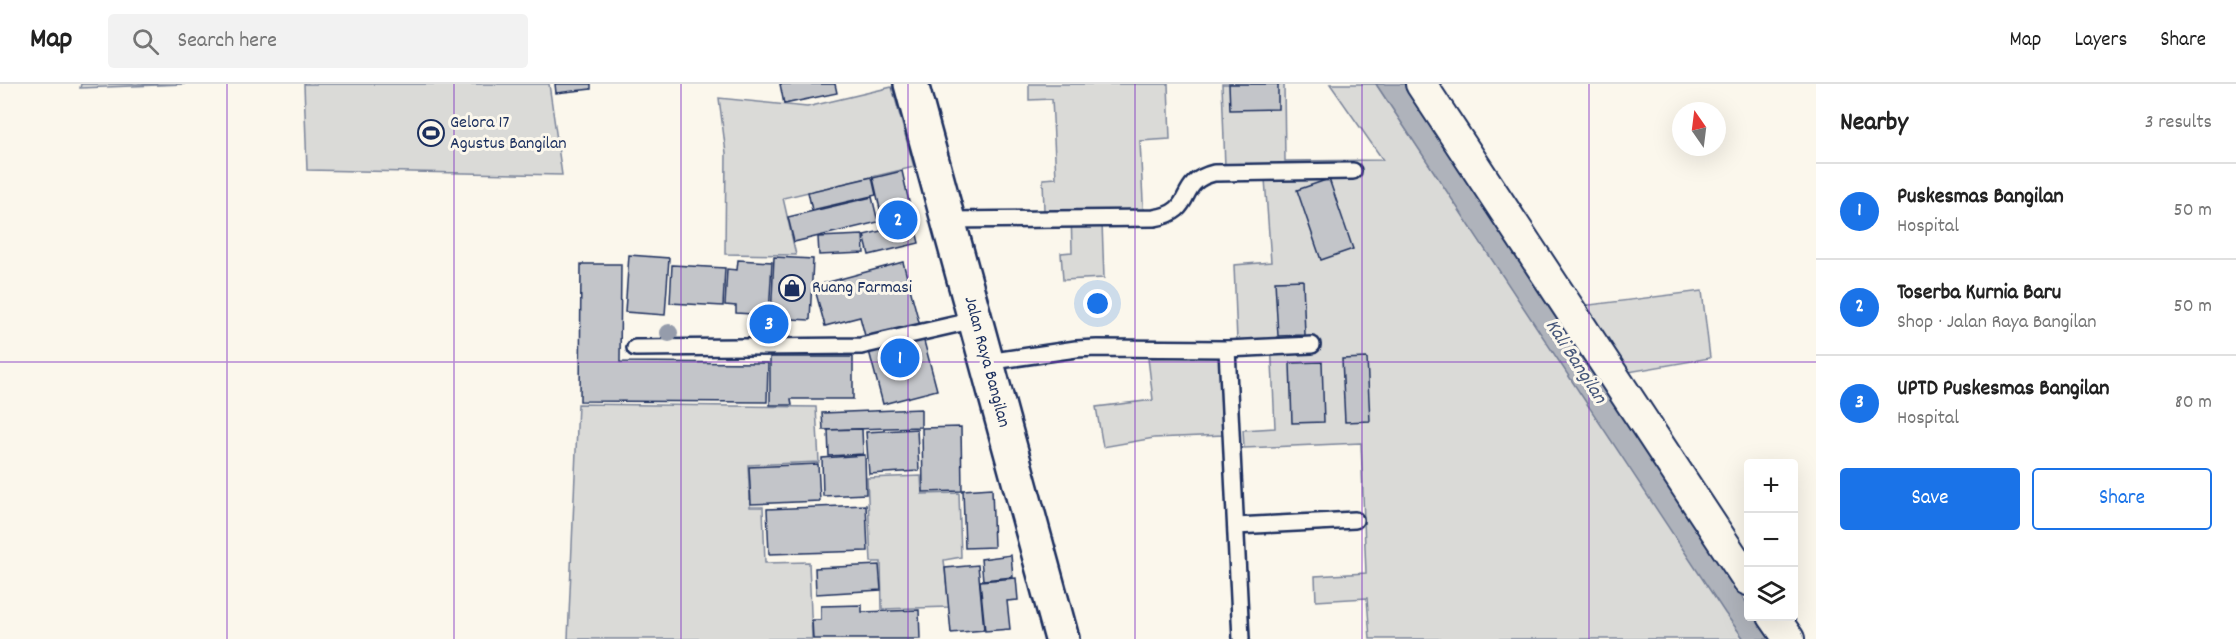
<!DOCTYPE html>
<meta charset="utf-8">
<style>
body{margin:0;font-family:Dekko,sans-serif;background:#f2f2f2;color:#222}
.controls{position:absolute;right:18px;bottom:18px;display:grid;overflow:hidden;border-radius:6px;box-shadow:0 6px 24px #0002}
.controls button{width:54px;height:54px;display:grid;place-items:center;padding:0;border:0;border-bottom:2px solid #e0e0e0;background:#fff;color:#222;font:30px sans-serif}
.compass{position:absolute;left:1672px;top:18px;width:54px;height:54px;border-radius:50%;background:#fff;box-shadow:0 6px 24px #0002;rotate:346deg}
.you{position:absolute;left:1098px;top:220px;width:21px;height:21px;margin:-15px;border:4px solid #fff;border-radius:50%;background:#1a73e8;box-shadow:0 0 0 9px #1a73e833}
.badge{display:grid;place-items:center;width:39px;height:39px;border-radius:50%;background:#1a73e8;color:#fff;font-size:20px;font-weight:700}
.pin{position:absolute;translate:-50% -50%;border:3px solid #fff;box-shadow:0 2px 6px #0006}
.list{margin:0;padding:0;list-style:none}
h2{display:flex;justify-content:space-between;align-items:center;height:78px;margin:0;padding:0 24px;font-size:26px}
h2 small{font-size:20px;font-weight:400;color:#767676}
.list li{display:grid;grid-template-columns:39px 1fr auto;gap:18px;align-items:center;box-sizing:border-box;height:96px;padding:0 24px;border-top:2px solid #e0e0e0}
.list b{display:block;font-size:22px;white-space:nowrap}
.list p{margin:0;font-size:20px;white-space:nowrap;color:#767676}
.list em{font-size:20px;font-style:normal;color:#767676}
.actions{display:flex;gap:12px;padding:18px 24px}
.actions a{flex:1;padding:14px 0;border:2px solid #1a73e8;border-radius:6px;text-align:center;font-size:21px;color:#1a73e8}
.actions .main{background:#1a73e8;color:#fff}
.icon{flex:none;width:33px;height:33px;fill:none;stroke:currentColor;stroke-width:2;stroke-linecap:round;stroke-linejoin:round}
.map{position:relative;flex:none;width:1816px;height:555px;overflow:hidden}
header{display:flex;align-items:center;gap:36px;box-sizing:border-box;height:84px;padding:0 30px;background:#fff;border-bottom:2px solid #e0e0e0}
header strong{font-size:28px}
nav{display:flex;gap:33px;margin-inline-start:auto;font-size:21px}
.search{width:420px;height:54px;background:#f2f2f2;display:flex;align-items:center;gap:15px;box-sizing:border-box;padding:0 21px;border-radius:6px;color:#767676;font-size:22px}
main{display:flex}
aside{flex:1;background:#fff}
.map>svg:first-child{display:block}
.green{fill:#dadad7;stroke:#7a849a;stroke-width:1.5}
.water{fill:#afb3bb;stroke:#747e96;stroke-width:1.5}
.building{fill:#c3c5c9;stroke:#1b2f5e;stroke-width:1.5}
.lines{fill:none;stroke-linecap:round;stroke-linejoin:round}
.lane-casing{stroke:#1b2f5e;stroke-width:20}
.street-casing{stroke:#1b2f5e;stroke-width:34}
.secondary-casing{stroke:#1b2f5e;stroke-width:38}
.lane{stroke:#fbf7ec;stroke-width:15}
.street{stroke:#fbf7ec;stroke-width:30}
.secondary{stroke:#fbf7ec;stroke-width:33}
.tree{fill:#959cab}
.grid{fill:none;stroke:#7b2cbf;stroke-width:1.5;stroke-opacity:0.55}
.labels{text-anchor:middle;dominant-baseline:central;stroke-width:6;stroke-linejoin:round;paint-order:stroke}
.poi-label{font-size:18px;fill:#1b2f5e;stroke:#fbf7ec;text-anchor:start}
.street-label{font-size:18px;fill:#1b2f5e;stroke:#fbf7ec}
.water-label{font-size:20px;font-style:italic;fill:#47577a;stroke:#fbf7ec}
</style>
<header>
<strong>Map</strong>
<div class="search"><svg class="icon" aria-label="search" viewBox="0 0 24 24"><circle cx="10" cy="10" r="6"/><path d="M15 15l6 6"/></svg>Search here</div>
<nav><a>Map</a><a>Layers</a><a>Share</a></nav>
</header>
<main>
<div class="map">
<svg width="1816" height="555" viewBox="0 0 1816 555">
<rect width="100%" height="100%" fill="#fbf7ec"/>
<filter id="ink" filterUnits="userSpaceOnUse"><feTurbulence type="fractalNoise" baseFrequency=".0167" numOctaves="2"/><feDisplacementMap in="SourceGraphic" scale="12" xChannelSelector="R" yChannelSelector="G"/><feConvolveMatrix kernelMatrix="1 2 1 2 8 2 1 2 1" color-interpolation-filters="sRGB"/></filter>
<g filter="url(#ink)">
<g class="green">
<path d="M81,0h104l-105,4z"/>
<path d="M304,0h245l13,91 -255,-5z"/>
<path d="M1029,0h139l2,55 -30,2 4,80 -42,2 2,55 -41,2 -2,-27 11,-1 -1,-42 -27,1 -1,-32 13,-1 -4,-79 -23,1z"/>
<path d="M1222,0h62l1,77 98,-1 -53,-76h46l368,555h-374l-3,-41 -51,3 -1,-25 51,-3 -5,-130 -117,5 -1,-18 32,-2 -4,-89 -34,2 -3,-76 37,-3 -7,-97 -39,2z"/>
<path d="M892,3l22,80 -131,31 13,57 -71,-1 1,-101 -7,-55 88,9z"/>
<path d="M1702,207l8,67 -87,15 -42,-67z"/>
<path d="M1220,272l4,79 -70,3 -51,9 -7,-40 57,-7 -5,-42z"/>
<path d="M578,320l238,3 3,55 -71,3 2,42h13l2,56 44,-1 3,77h-244z"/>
<path d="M921,392l1,18 37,-1 2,64 -17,3 5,47 -67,2 -1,-47h-10l-4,-84z"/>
</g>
<path class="water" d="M1376,0h30l294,450 48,71v11l9,1 17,22h-30l-19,-26z"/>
<g class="building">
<path d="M555,0h36v5l-35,4z"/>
<path d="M780,0h55l2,9 -53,11z"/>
<path d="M1229,0h49v25l-48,1z"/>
<path d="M902,87l7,31 -29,7 -7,-31z"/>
<path d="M872,93l4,18 -64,15 -4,-18z"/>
<path d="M1329,95l24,70 -32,11 -24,-70z"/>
<path d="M872,113l6,25 -84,20 -6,-25z"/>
<path d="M909,118l10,41 -50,12 -5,-20 21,-5 -5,-20z"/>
<path d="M863,151l1,18 -45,2 -1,-18z"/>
<path d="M629,171l40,3 -4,57 -40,-3z"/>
<path d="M774,173l39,2 -3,61 -39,-2z"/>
<path d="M738,176l34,2 -3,53 -33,-2v-7l-11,-1 2,-36 10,1z"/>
<path d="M903,178l34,128 -54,14 -23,-87 -35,9 -11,-40z"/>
<path d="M581,180h40l-1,98 148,1 -1,39 -187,-1z"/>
<path d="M672,181l53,3 -2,38 -53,-3z"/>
<path d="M1303,196l2,55 -27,1 -3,-55z"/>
<path d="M770,273h83v42h-62l1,6h-22z"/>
<path d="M1367,274l3,63 -25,1 -3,-63z"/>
<path d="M1322,278l2,60 -32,1 -2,-60z"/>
<path d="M921,325v18l-98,3 -1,-17z"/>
<path d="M961,343l1,64 -39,1 -1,-64z"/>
<path d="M862,345l1,25 -34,2 -1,-26z"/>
<path d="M917,345l2,42 -50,3 -3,-42z"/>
<path d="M865,371l1,39 -43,2 -1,-38z"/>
<path d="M818,380l2,37 -69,3 -2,-37z"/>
<path d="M992,404l2,59 -29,1 -2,-58z"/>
<path d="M866,421l2,46 -99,3 -2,-45z"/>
<path d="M1011,471l2,22 -30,3 -2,-21z"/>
<path d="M879,481l2,25 -65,4 -1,-26z"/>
<path d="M978,481l6,65 -33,3 -6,-65z"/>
<path d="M1016,494l2,22 -11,1 3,28 -25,2 -5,-50z"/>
<path d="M862,521v7l57,-2 1,29h-107l-1,-19h9v-14z"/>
</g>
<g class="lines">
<defs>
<g id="lane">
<path d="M947,136l207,-2c44,-7 20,-35 60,-45l139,-2"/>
<path d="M635,264l226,-2 114,-26"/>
<path d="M1227,265l14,290"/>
<path d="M987,278l89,-13 21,-1 130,1 85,-4"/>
<path d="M1236,442l119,-6"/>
</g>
<g id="street">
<path d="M1421,0l327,496"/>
<path d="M1773,532l16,23"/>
</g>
<path id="secondary" d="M911,0l151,555"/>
</defs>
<use href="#lane" class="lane-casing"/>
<use href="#street" class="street-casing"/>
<use href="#secondary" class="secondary-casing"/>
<use href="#lane" class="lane"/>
<use href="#street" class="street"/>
<use href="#secondary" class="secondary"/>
</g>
<circle class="tree" cx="669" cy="249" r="9"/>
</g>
<path class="grid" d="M227,0v555M454,0v555M681,0v555M908,0v555M1135,0v555M1362,0v555M1589,0v555M0,278h1816"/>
<defs>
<symbol id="stadium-ring" viewBox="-11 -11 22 22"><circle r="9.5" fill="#fbf7ec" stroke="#1b2f5e" stroke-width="1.5"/><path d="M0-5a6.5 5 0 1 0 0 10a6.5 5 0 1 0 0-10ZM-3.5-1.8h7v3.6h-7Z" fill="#1b2f5e"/></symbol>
<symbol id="shop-ring" viewBox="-11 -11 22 22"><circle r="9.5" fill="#fbf7ec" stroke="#1b2f5e" stroke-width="1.5"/><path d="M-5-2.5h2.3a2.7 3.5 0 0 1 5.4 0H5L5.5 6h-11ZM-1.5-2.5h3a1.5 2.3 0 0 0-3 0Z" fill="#1b2f5e"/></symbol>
</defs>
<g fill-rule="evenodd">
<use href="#stadium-ring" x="416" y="34" width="30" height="30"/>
<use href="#shop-ring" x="777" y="189" width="30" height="30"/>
</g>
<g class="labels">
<g class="poi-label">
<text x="450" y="39">Gelora 17<tspan x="450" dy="21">Agustus Bangilan</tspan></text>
<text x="812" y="204">Ruang Farmasi</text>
</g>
<g class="street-label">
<text transform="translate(986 278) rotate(75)">Jalan Raya Bangilan</text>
</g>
<g class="water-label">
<text transform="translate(1575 278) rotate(57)">Kali Bangilan</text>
</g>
</g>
</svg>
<div class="controls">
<button>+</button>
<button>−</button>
<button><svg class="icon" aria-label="layers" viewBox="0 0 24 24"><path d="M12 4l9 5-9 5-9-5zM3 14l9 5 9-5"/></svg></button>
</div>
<svg class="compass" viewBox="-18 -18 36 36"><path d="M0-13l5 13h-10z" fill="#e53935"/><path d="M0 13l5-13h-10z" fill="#767676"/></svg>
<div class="you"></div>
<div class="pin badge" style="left:900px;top:274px">1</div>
<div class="pin badge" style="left:898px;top:136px">2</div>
<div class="pin badge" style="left:769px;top:240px">3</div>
</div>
<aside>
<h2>Nearby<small>3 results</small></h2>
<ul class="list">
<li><span class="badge">1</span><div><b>Puskesmas Bangilan</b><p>Hospital</p></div><em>50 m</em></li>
<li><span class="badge">2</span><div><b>Toserba Kurnia Baru</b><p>Shop · Jalan Raya Bangilan</p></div><em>50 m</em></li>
<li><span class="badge">3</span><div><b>UPTD Puskesmas Bangilan</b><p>Hospital</p></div><em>80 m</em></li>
</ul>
<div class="actions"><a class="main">Save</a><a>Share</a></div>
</aside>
</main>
